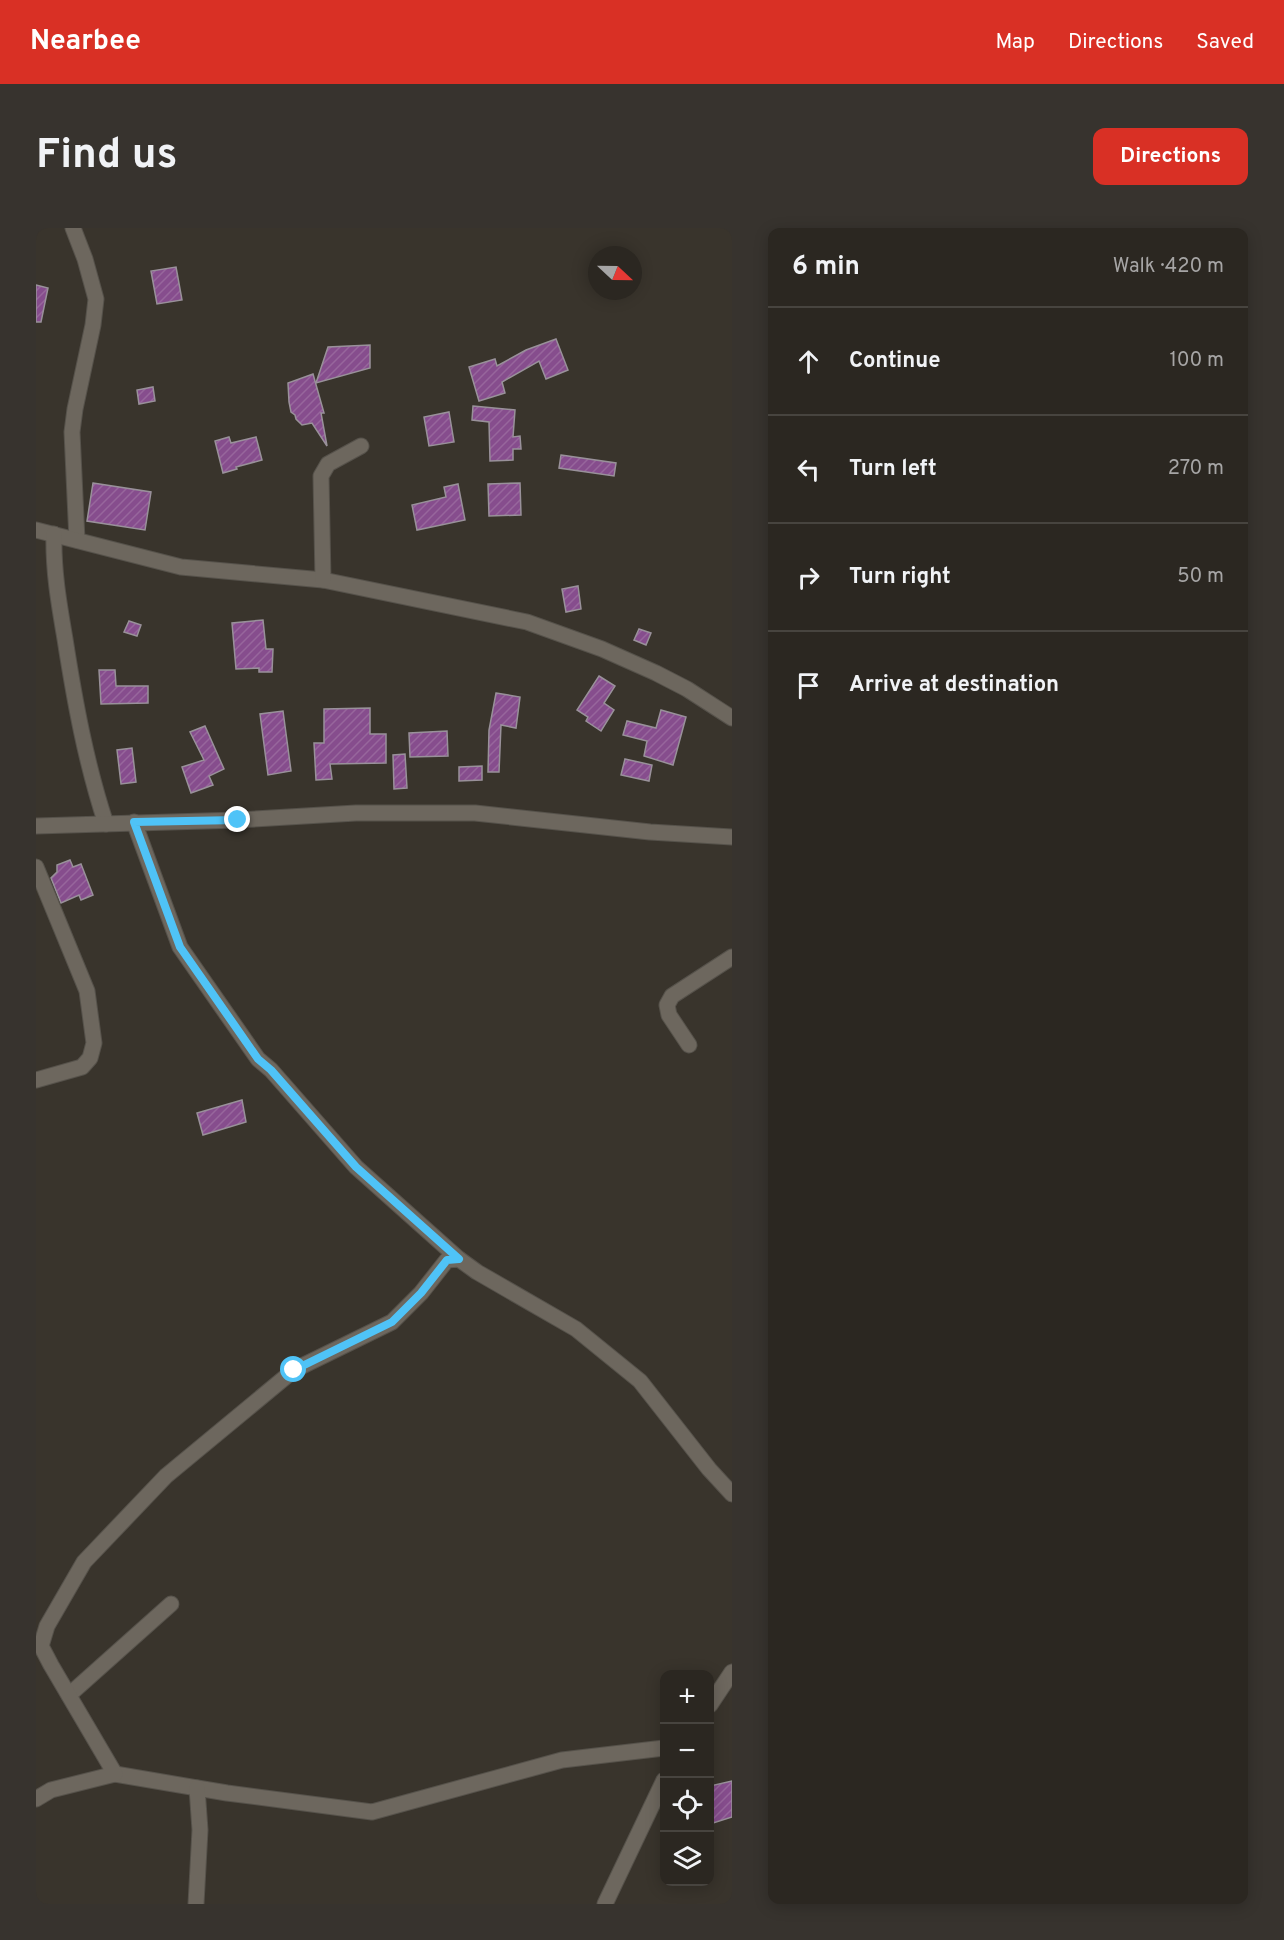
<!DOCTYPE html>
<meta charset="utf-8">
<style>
body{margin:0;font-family:Overpass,sans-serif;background:#37332e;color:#f1f3f6}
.controls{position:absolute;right:18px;bottom:18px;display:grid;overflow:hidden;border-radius:12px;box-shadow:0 3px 15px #0003}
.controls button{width:54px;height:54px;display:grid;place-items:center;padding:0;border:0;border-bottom:2px solid #47443f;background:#2b2721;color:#f1f3f6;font:30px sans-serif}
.compass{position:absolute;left:552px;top:18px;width:54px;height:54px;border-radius:50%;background:#2b2721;box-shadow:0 3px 15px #0003;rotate:112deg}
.stop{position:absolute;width:18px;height:18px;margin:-14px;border:4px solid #4fc3f7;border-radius:50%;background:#fff}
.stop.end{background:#4fc3f7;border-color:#fff;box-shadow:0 2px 6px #0008}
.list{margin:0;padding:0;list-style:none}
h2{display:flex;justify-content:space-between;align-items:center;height:78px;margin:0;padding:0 24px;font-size:26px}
h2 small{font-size:20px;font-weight:400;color:#a6a5a5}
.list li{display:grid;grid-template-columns:39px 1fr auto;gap:18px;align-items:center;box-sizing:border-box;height:108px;padding:0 24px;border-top:2px solid #47443f}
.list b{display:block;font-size:22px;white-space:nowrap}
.list em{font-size:20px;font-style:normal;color:#a6a5a5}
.icon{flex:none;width:33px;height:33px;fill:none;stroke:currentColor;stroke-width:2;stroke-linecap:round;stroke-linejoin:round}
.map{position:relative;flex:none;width:696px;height:1676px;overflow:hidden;border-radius:12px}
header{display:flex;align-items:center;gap:36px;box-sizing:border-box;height:84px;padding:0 30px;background:#d93025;color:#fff}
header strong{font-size:28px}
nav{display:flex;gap:33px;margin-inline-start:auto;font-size:21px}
.intro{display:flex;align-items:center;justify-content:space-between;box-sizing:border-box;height:144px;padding:0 36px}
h1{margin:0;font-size:42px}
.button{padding:15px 27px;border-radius:12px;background:#d93025;color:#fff;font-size:21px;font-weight:700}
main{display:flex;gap:36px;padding:0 36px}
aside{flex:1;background:#2b2721;border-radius:12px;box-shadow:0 3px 15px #0003}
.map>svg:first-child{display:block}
.building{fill:url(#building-hatch);stroke:#99919a;stroke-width:1.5}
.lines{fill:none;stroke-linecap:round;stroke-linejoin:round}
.minor-casing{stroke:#56524b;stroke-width:17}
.minor{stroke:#6d675e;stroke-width:15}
.route{stroke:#4fc3f7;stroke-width:8}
</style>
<header>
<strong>Nearbee</strong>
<nav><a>Map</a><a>Directions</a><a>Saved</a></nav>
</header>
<div class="intro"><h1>Find us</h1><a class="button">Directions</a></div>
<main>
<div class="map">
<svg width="696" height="1676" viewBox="0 0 696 1676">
<defs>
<pattern id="building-hatch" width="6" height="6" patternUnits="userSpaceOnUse" patternTransform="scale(1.5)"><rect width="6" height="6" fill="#864d8d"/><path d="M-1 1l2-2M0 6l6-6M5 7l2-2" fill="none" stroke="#97669c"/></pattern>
</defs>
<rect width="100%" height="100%" fill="#39342c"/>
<g class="building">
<path d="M140,39l6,33 -25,4 -6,-33z"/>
<path d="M0,57l12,3 -7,34h-5z"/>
<path d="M520,111l12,31 -22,9 -7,-18 -37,21 3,11 -26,8 -10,-34 26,-8 2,7 29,-16z"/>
<path d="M334,117v23l-54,15 12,-36z"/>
<path d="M277,146l11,39h-3l6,33 -15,-23 -10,2 -6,-6 -1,-4 -4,-3 -2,-10 -1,-19z"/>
<path d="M117,159l2,14 -16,3 -2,-14z"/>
<path d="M437,178l42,4 -2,27 7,-1 1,13h-8v11l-23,1 -1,-39 -17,-2z"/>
<path d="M413,184l5,30 -25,4 -5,-29z"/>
<path d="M193,209l2,6 25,-6 6,23 -26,7 1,2 -14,4 -8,-32z"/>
<path d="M525,227l55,8 -2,13 -55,-8z"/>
<path d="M57,255l58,9 -6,38 -58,-9z"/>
<path d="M484,255l1,32 -32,1 -1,-32z"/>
<path d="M422,256l7,36 -48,10 -5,-25 34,-8 -2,-10z"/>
<path d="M542,358l3,23 -15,3 -4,-23z"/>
<path d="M227,392l3,29h7l-1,23h-13v-4l-23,1 -4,-46z"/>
<path d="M93,393l12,4 -4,11 -13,-4z"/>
<path d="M603,401l12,4 -5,12 -12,-5z"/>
<path d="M63,442h16l1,16h32v17l-47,1z"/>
<path d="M563,448l16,10 -11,17 10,7 -13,21 -15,-10 2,-4 -11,-7z"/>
<path d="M460,465l24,4 -4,31 -15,-3 -2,47h-11l1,-42z"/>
<path d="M334,480v26h16v29l-56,1 2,15 -16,1 -2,-37h10v-34z"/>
<path d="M625,482l25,7 -13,48 -29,-9 3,-15 -24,-6 4,-14 29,7z"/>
<path d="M247,483l8,60 -23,4 -8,-61z"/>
<path d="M169,498l19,43 -15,7 4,9 -22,8 -9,-26 22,-7 -14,-28z"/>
<path d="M411,503l1,25 -38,1 -1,-24z"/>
<path d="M96,520l4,34 -15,2 -4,-34z"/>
<path d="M369,526l2,34 -13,1 -1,-34z"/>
<path d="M589,531l27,6 -3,16 -28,-6z"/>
<path d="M446,538v14l-23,1v-14z"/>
<path d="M34,632l3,7 8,-3 12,31 -12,5 -2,-5 -18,8 -10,-25 6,-6v-7z"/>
<path d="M206,872l4,22 -43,13 -6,-22z"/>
<path d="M696,1553v36l-22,7v-38z"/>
</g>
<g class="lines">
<defs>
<g id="minor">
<path d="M37,0l12,31 11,40 -3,26 -18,84 -3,23 5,108"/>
<path d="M0,302l145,37 142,13 204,42 75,27 54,24 31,16 45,29"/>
<path d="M18,306c-1,36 5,70 11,105 10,64 21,124 41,185"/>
<path d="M287,352l-2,-104 7,-12 33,-18"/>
<path d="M98,594l46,125 78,112 13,11 85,97 103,92"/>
<path d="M0,598l202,-6 118,-7h119l175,19 82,5"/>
<path d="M0,639l51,124 7,52 -4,15 -8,9 -46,13"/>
<path d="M653,817l-20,-30 -2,-10 5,-9 60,-39"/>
<path d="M33,1467l102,-91"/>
<path d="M674,1477l22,-33"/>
<path d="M79,1546l112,19 145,19 190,-52 102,-12"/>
<path d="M0,1571l15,-9 64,-16 -64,-109 -10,-19 6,-20 37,-64 82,-86 128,-106 98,-48 29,-29 26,-33 12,-1 18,13 99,57 64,52 69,88 23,25"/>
<path d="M160,1676l4,-74 -3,-42"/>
<path d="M569,1676l59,-124"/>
</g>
</defs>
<use href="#minor" class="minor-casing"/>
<use href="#minor" class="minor"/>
</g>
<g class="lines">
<path class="route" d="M202,592l-104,2 46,125 78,112 13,11 85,97 103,92 -12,1 -26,33 -29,29 -98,48"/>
</g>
</svg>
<div class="controls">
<button>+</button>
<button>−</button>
<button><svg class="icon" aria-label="locate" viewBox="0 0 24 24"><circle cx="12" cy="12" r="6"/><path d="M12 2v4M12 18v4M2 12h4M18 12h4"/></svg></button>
<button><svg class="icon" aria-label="layers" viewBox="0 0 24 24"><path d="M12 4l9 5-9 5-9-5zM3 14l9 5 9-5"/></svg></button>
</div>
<svg class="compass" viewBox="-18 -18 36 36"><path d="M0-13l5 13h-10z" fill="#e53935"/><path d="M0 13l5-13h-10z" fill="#a6a5a5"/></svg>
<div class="stop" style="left:258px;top:1142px"></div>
<div class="stop end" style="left:202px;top:592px"></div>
</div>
<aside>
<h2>6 min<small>Walk · 420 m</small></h2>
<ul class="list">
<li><svg class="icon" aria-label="ahead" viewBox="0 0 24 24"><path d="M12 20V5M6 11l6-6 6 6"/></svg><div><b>Continue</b></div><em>100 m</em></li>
<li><svg class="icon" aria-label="left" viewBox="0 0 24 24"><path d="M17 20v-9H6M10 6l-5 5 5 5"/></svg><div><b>Turn left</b></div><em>270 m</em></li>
<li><svg class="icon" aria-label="right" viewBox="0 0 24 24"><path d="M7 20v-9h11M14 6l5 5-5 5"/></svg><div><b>Turn right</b></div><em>50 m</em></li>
<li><svg class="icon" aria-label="arrive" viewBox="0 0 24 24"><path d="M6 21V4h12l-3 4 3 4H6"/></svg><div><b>Arrive at destination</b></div></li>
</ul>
</aside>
</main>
